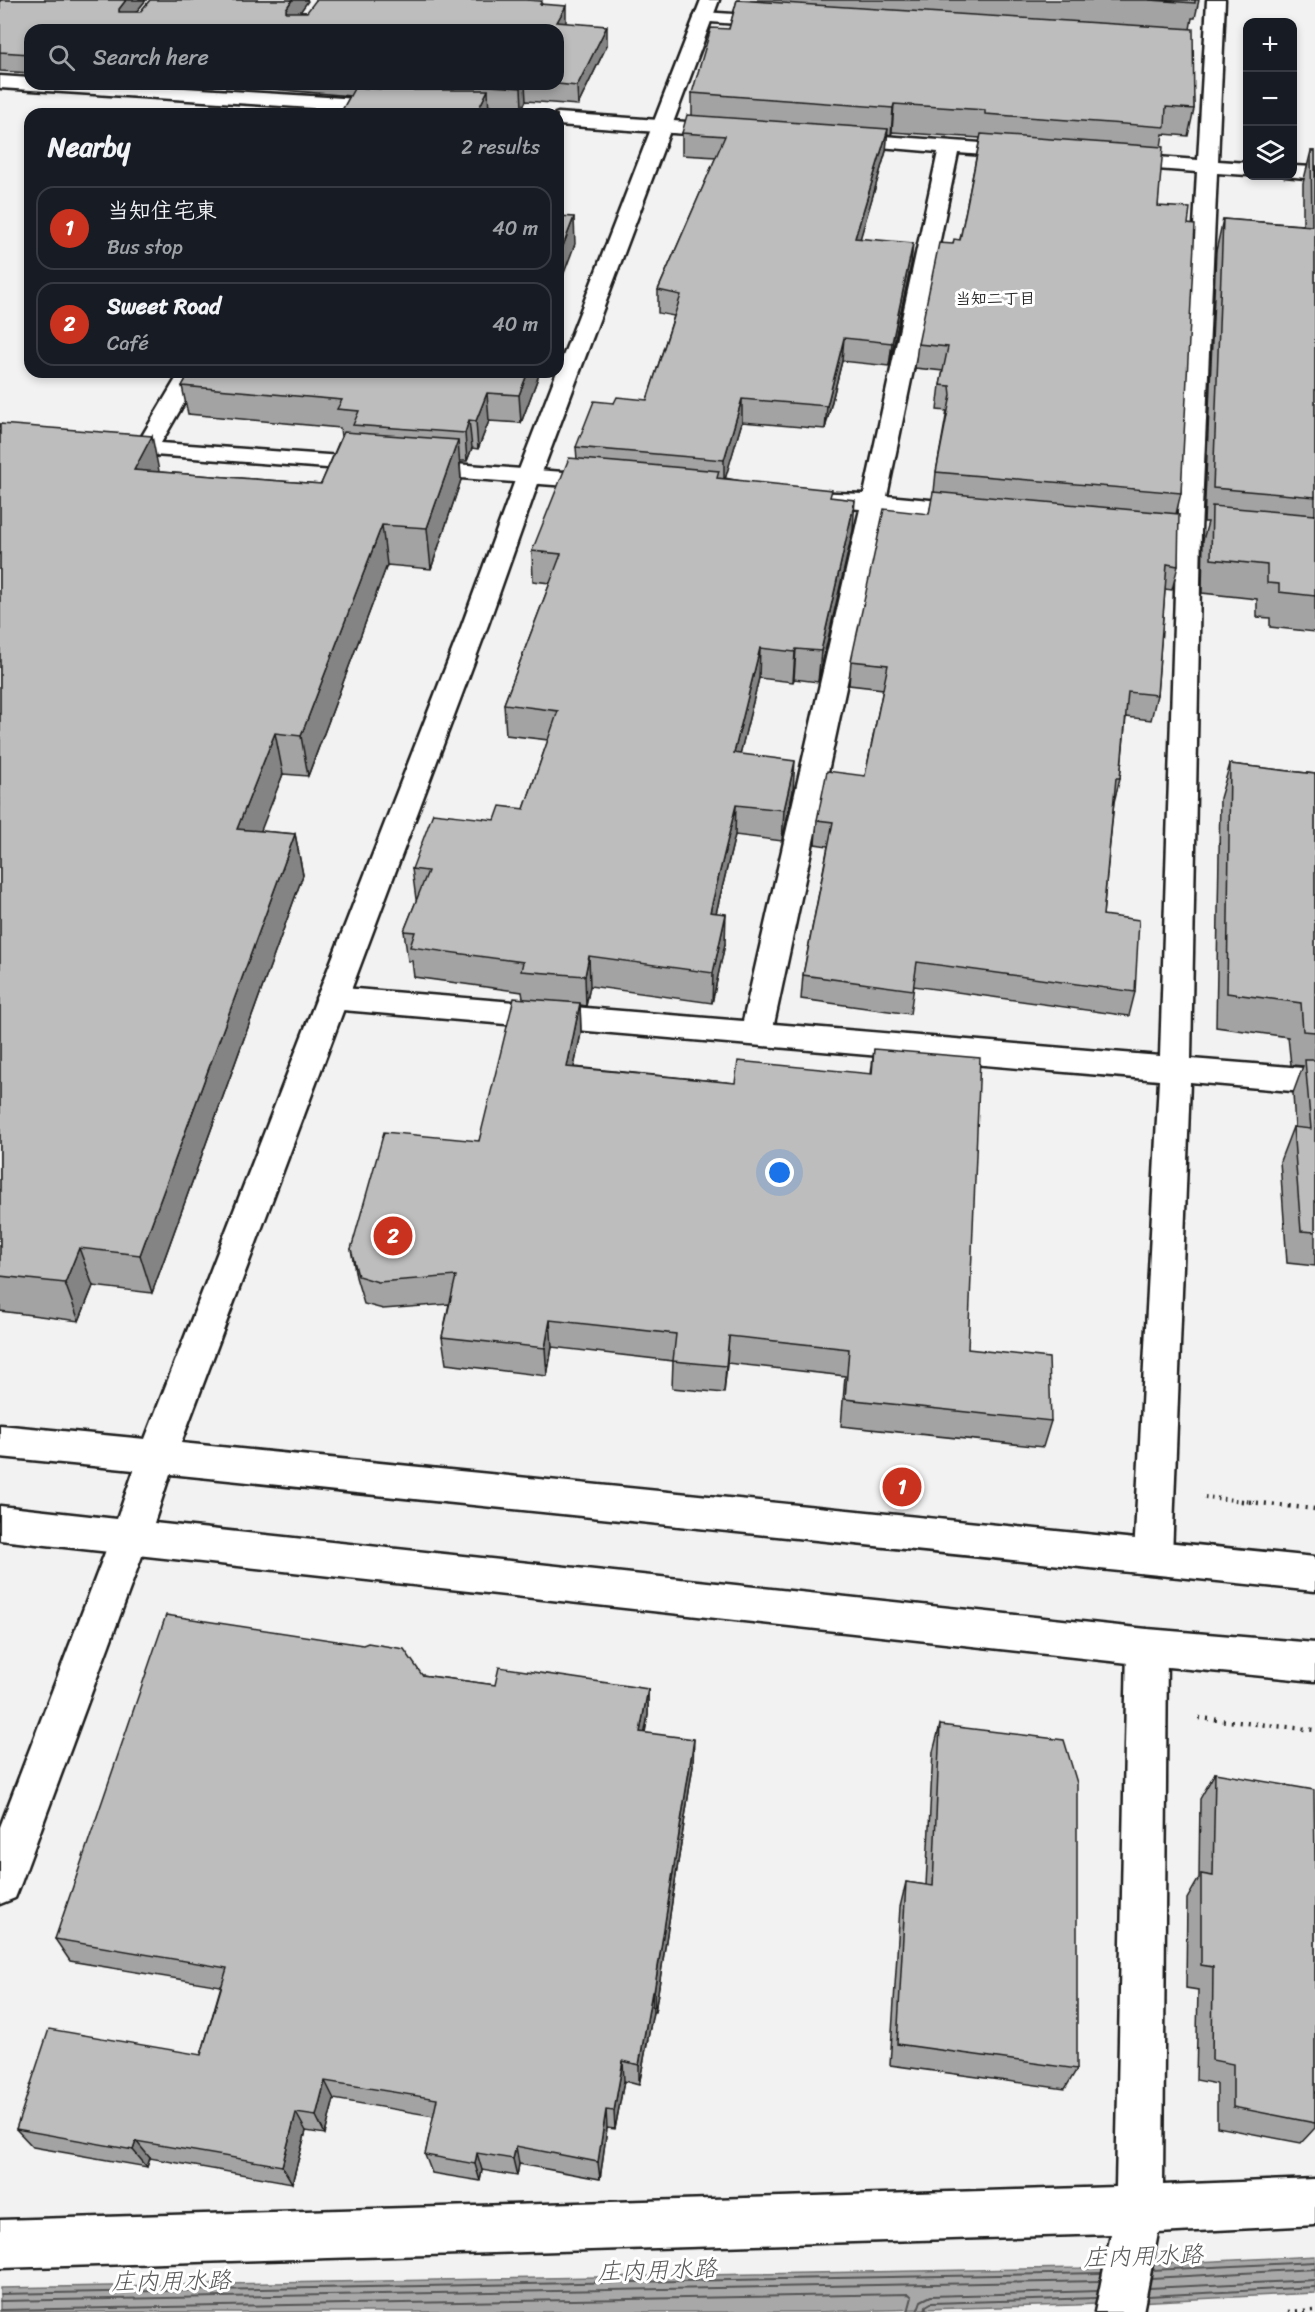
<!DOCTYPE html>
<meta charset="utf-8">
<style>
body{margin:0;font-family:Sriracha,"Klee One",sans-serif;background:#242831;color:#f1f3f6}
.controls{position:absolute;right:18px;top:18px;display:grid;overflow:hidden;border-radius:12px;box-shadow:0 3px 9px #0003}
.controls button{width:54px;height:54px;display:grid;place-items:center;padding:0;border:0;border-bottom:2px solid #363941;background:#171b24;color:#f1f3f6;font:30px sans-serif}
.you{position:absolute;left:780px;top:1173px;width:21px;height:21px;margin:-15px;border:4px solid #fff;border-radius:50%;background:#1a73e8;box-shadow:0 0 0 9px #1a73e833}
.badge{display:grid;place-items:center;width:39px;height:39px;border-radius:50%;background:#c8321e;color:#fff;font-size:20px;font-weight:700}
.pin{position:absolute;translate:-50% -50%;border:3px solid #fff;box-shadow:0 2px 6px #0006}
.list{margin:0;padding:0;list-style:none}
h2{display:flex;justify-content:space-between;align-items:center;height:78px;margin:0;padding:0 24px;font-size:26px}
h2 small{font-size:20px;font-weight:400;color:#9ea1a6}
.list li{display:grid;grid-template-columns:39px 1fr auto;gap:18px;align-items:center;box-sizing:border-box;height:84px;margin:0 12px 12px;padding:0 12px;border:2px solid #363941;border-radius:18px}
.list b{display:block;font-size:22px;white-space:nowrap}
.list p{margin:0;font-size:20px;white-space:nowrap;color:#9ea1a6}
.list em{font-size:20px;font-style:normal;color:#9ea1a6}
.icon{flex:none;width:33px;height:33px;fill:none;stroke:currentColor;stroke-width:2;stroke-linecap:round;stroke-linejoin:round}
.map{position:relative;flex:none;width:1315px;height:2312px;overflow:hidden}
.search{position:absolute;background:#171b24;box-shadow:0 3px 9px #0003;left:24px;top:24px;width:540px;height:66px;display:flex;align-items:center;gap:15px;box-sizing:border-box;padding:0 21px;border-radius:18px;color:#9ea1a6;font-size:22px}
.panel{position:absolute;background:#171b24;box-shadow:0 3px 9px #0003;left:24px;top:108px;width:540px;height:270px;border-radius:18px}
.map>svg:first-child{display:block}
.water{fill:#a8a8a8;stroke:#707070;stroke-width:1.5}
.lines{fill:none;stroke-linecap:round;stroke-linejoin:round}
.shore{stroke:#545454;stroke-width:2}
.minor-casing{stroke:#1c1c1c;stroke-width:5}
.tertiary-casing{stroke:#1c1c1c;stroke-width:5}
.path-far1{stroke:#1c1c1c;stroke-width:4;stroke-dasharray:1.5 4.5;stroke-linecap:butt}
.path{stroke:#1c1c1c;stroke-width:4.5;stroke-dasharray:2 6;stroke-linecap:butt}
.minor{fill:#fff;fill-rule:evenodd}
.tertiary{fill:#fff;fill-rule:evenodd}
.wall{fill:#a3a3a3;stroke:#1c1c1c;stroke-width:1.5}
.shaded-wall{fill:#848484;stroke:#1c1c1c;stroke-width:1.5}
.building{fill:#bdbdbd;stroke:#1c1c1c;stroke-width:1.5}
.labels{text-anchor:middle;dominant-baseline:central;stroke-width:6;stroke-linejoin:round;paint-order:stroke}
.far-neighbourhood-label{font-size:16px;font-weight:bold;fill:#1c1c1c;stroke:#fff}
.near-water-label{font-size:24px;font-style:italic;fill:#5b5b5b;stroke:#fff}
</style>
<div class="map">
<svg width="1315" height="2312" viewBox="0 0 1315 2312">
<rect width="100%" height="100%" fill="#f2f2f2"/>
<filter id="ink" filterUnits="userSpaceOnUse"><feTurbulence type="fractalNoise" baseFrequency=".0167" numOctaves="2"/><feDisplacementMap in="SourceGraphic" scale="12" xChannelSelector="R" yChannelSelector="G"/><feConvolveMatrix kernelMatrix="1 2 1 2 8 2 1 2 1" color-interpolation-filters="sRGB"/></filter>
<g filter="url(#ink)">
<path class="water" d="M1315,2256v37l-239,12 -263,7h-813v-24l1080,-20z"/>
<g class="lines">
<g class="shore">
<path d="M1152,2270l163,-8"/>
<path d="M1151,2278l164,-9"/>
<path d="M1149,2288l166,-8"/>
<path d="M0,2294l1101,-21"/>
<path d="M1148,2296l167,-9"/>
<path d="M0,2301l1100,-20"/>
<path d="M0,2310l909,-16 3,3 -4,15"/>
<path d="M917,2312l4,-11 10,-5 167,-5"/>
<path d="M925,2312l1,-6 5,-3 165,-5"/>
</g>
<defs>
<g id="minor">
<path d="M1207,0h18l-7,161 30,2v12l-31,-2 -16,358 -10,528 124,10v24l-125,-11 -18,474 -5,12 -14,5 -14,-5 -5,-12 25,-476 -828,-71 -11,-3 -4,-8 4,-8 11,-3 412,34 117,-512 -60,-5 -3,-5 3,-5 9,-2 55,2 74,-342 -104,-9 -3,-4 3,-4 7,-2 182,13 7,2 3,4 -3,4 -7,2 -65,-5 -71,343 86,8 9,2 3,5 -3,5 -9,2 -89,-8 -110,514 386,32 17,-525 20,-359 -81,-6 -7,-2 -3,-4 3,-4 7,-2 82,6z"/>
<path d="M703,12l74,5 6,1 3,4 -3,4 -6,1 -80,-6 -3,-4 3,-4z"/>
<path d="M0,76l30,2v6h92l268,17 7,2 3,4 -3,4 -7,2 -390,-25z"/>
<path d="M558,113l172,12 7,2 3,4 -3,4 -7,2 -172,-12v-11h-3z"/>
<path d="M1292,166l23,1v12l-30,-3h7z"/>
<path d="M180,372h22l-41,71 445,32 9,2 3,5 -3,5 -9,2 -505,-38 -4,-5 4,-5 8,-2 30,2z"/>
<path d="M130,1520l13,5 6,12 -128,346 -6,15 -15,6v-77l111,-290 6,-12z"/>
<path d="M1147,1629l14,5 6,13 -4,538 152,-6v46l-157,8 -15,79h-48l16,-78 -1111,34v-48l1116,-33 11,-540 6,-13z"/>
</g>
<path id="tertiary" d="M701,0h18l-178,475 -53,150 -307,818 1134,114v34l-1145,-117 -16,49 993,106 168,14v38l-168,-16 -1147,-125v-34l117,13 17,-49 -134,-13v-32l145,14 317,-814 55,-150z"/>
</defs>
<use href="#minor" class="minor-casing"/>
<use href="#tertiary" class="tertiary-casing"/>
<path class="path-far1" d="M1205,1497l49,5"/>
<g class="path">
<path d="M1241,1501l74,8"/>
<path d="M1199,1718l116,12"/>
<path d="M1288,2312l27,-2"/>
</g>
<use href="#minor" class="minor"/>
<use href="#tertiary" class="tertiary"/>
</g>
<g class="wall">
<path d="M0,0h146l-10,12h4l10,-12h157l-7,12 242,-8 24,19 41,22 -29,60 -52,-4 -4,7 -33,-2v8h-149l10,-18 -134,-12h342l-528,-54v43l-30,-2z"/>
<path d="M737,0h462l-4,18h-3l-2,11 4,80 -6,27 -25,-2 -2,13 -3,59 30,18 -7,269 -5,21 2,52 -6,24 -7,-1 -8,106 -6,25 -25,-3 -6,61 -6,24 -11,113 32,77 -6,24 -215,-30 -4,28 -109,-15 2,-24 25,-129 -13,-2 2,-24 48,-44 18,-87 -34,-4 2,-24 78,-147 5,-22 2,-20 11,-61 -10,-1 3,-25 3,-14 -28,-3 3,-24 35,-100 7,-4 20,-102 -88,-6 -1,3 -4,-1 -1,17 -26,87 51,27 -22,101 -47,-5 -17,68 -83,-7 -17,56 106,20 22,32 -35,152 -24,-3 -1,3 -34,-4 -19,76 53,37 -11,50 -47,-6 -19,78 9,31 -13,59 -122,-17 -4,20 -6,-1 1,28 -7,34 161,16 136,-9 3,-25 94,300 83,72 -8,26 -202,-21 4,-50 -118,-13 -3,30 -52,-5 1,-27 -121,-14 -5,29 -101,-12 -4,-27 7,-33 -66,5 -19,-5 -8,-27 -5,-28 128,-108 44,-143 -1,-6 -108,-15 -2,-16h-4l-4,-30 13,-32h-1l-4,-30 83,-49 29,-11 24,-69 -42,-5 -2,-31 46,-121 -17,-2 -1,-30 45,-92 -1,-12 38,-44 33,-3 27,-84 -16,-3v-23l58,-133 -34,-2v-22l10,-18v-22l37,-64z"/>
<path d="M166,84h50l-2,2z"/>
<path d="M1311,151h4v481l-45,-5v-9l-13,-1v-18l-55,-6 1,-53 5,-18h-4l12,-271 7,-32 80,6v-42z"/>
<path d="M190,372h350l-19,51 -32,-2 -11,28 -6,-1 -5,13h-7l1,19 -30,89 -44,-4 -79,211 -25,-2 -23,57 35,3 8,41 -151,418 -59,-7 -14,35 -79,-10v-887l159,48 162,12 20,-47 -1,-9 -152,-14 -6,-28z"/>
<path d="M1230,764l85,10v492l-28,-3 -7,-102 13,-34 2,1 -2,-35 10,-27 -12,-1 -3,-28 -72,-10 4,-229z"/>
<path d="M422,1675l73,10 153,4v26l-3,18 48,32 -38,247h-2l-14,73 -15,-4 -9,48 -8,-1 -7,51 -81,-15 -2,12 -35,-6 -2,11 -48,-8 -7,-18 9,-39 -100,-17 -9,35 -19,-3 -14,52 -142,-25 -3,9 -114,-20 -17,-18 185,-74 20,-69 -151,-25 -15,-22z"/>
<path d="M940,1725l137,344 -12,20 -175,-24 10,-158 6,-25 20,3 7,-133z"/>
<path d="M1215,1773l100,90v265l-14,15 -84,-16v-43l-21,-4 2,-90 -12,-2 1,-89 12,-21 1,-79z"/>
</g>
<g class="shaded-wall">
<path d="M126,0h20l-24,29 -3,-20z"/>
<path d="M292,0h15l1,1 -20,28 -2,-20z"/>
<path d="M566,6v19l-9,-3z"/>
<path d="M607,26v19l-29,60 -1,-19z"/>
<path d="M524,84h1l1,17 -4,7 -1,-20z"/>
<path d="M488,90l1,24h-13z"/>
<path d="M894,104l-2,28 -1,3 2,-27z"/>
<path d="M888,129l-2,22 -32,109 1,-22z"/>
<path d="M574,217l1,27 -17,45v-30z"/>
<path d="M913,243l-2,22 -22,101 3,-23z"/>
<path d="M558,298l1,23 -1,2z"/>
<path d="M844,338l-2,23 -17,68 2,-23z"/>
<path d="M528,372h12l-19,51 -2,-28z"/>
<path d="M487,393l2,28 -11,28 -2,-28z"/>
<path d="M742,399v23l-18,61v-23z"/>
<path d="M469,420l3,28 -5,13 -2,-28z"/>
<path d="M152,436l8,40 -26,-6z"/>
<path d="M458,440l3,40 -30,89 -4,-41z"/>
<path d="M855,500l-2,30 -35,152 3,-31z"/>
<path d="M382,525l5,40 -79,211 -7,-40z"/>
<path d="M760,648l-1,30 -26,105 1,-30z"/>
<path d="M796,649l-2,30 -1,3 2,-30z"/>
<path d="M275,733l8,41 -37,95 -9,-40z"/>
<path d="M795,761l-2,30 -11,50 2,-31z"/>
<path d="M736,805l-1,30 -26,107 1,-30z"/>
<path d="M295,834l8,41 -151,418 -12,-38z"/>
<path d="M726,914l-1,30 -13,59 1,-30z"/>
<path d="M589,956l1,30 -4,20 -1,-30z"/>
<path d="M580,1003l1,30 -13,63 -1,-29z"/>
<path d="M79,1248l14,38 -14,35 -14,-38z"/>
<path d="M550,1320l2,27 -5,29 -2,-28z"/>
<path d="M729,1336l-2,27 -3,30 2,-27z"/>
<path d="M648,1689v26l-8,42v-25z"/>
<path d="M694,1739l-1,26 -38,247 -1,-20z"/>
<path d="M652,1992l1,20 -14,73v-20z"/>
<path d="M623,2061l1,20 -9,48 -1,-18z"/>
<path d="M325,2081l9,18 -9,35 -9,-18z"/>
<path d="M606,2110l1,18 -7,51 -2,-17z"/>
<path d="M296,2113l10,18 -14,52 -10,-17z"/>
<path d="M136,2141l14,17 -3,9 -14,-17z"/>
<path d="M516,2146l3,18 -2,12 -4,-17z"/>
<path d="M477,2153l5,17 -2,11 -5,-17z"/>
</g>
<g class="building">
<path d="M0,0h126l-7,9v3h21l10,-12h142l-6,9v3h21l9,-12h209l17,1 -2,3 26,2 -9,16 50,4 -30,60 -19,-2v-54h-528v24l-30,-2z"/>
<path d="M737,0l456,29 1,80 -28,-2 -1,20 -180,-13v-4l-91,-6 -1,4 -201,-15 19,-65 18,1z"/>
<path d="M1149,0h46v3z"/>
<path d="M456,84h68l-3,4z"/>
<path d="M355,87l43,3h90l-12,24h-136z"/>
<path d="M687,115l201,14 -33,109 58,5 -21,100 -48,-5 -17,68 -85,-7 -18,61 -148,-13 18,-46 20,2 3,-6 30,3 34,-105 -23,-5 67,-154 -43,-3z"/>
<path d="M981,134l182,13 -5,59 32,2 -2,16 7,1 -14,268 -245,-21 15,-77 -1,-9 -10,-1 8,-38 -30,-3 21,-101 14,1 1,-5 6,1z"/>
<path d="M1311,151h4v346l-102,-9 10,-269 89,7z"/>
<path d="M558,216l16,1 -16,42z"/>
<path d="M190,372h338l-9,23 -32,-2 -11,28 -7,-1 -4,13 -112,-8 6,-14 -22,-2 5,-9 -160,-14z"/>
<path d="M0,424l152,12 -18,34 187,14 23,-52 114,8 -31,88 -45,-3 -81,211 -26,-3 -38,96 58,5 -155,421 -61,-7 -14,35 -65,-7z"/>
<path d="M569,458l150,13 -2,7 115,12 -2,7 25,3 -34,151 -25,-2 -1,3 -35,-4 -26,105 61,8 -11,49 -48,-5 -26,107 16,2 -13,59 -124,-17 -4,20 -64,-5 2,-9 -113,-15 5,-15 -11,-1 24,-60 -16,-2 21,-56 62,7 5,-14 24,3 34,-98 -54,-7 57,-150 -29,-3z"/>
<path d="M933,492l246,22 -1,52 -11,-2 -10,131 -29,-3 -8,86h-4l-13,137 36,5 -4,72 -218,-30 -4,28 -110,-15 30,-153 -16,-2 10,-49 38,5 23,-111 -37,-4 33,-152 45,5z"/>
<path d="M1212,506l103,9v81l-36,-4v-8l-12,-1v-18l-56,-6z"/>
<path d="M1230,764l85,10v258l-12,-1 -2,-28 -74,-10z"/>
<path d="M514,998l66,5 -13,64 168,16 3,-22 134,13 2,-25 106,9 -12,291 81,9 2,63 -206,-22 4,-50 -120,-13 -3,30 -53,-5 3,-27 -126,-14 -5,28 -103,-11 14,-61 -78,6 -20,-6 -7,-27 33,-117 95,9z"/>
<path d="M1305,1060h10v172l-14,-1 -8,-104 18,2z"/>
<path d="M166,1615l197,30 5,-2 36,6 18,26 73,10 4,-18 149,22 -8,43 54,7 -40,253h-2l-13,73 -16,-4 -9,50 -8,-1 -8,52 -82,-16 -3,13 -36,-6 -2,11 -50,-9 12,-56 -112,-18 -9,35 -20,-3 -14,53 -146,-25 -3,9 -117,-21 33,-100 152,26 26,-87 -172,-29z"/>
<path d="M940,1725l124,15 13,43v286l-180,-25 9,-162 27,4z"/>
<path d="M1215,1773l99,17 1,73v260l-82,-16v-43l-21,-4 1,-93 -12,-2v-91l12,2z"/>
</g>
</g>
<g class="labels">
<g class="far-neighbourhood-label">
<text x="995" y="298">当知二丁目</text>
</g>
<g class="near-water-label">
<text transform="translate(1143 2256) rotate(-2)">庄内用水路</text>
<text transform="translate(657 2270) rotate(-2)">庄内用水路</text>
<text transform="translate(171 2281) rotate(-1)">庄内用水路</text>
</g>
</g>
</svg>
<div class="controls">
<button>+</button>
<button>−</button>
<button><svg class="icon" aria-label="layers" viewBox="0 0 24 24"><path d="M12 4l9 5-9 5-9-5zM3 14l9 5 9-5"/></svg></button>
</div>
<div class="you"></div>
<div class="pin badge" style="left:902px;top:1487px">1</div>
<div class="pin badge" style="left:393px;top:1236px">2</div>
<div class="search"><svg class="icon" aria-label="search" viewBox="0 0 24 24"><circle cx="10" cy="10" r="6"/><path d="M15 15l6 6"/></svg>Search here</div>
<section class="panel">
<h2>Nearby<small>2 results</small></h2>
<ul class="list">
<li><span class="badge">1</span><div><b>当知住宅東</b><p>Bus stop</p></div><em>40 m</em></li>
<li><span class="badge">2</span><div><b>Sweet Road</b><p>Café</p></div><em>40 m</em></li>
</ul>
</section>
</div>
